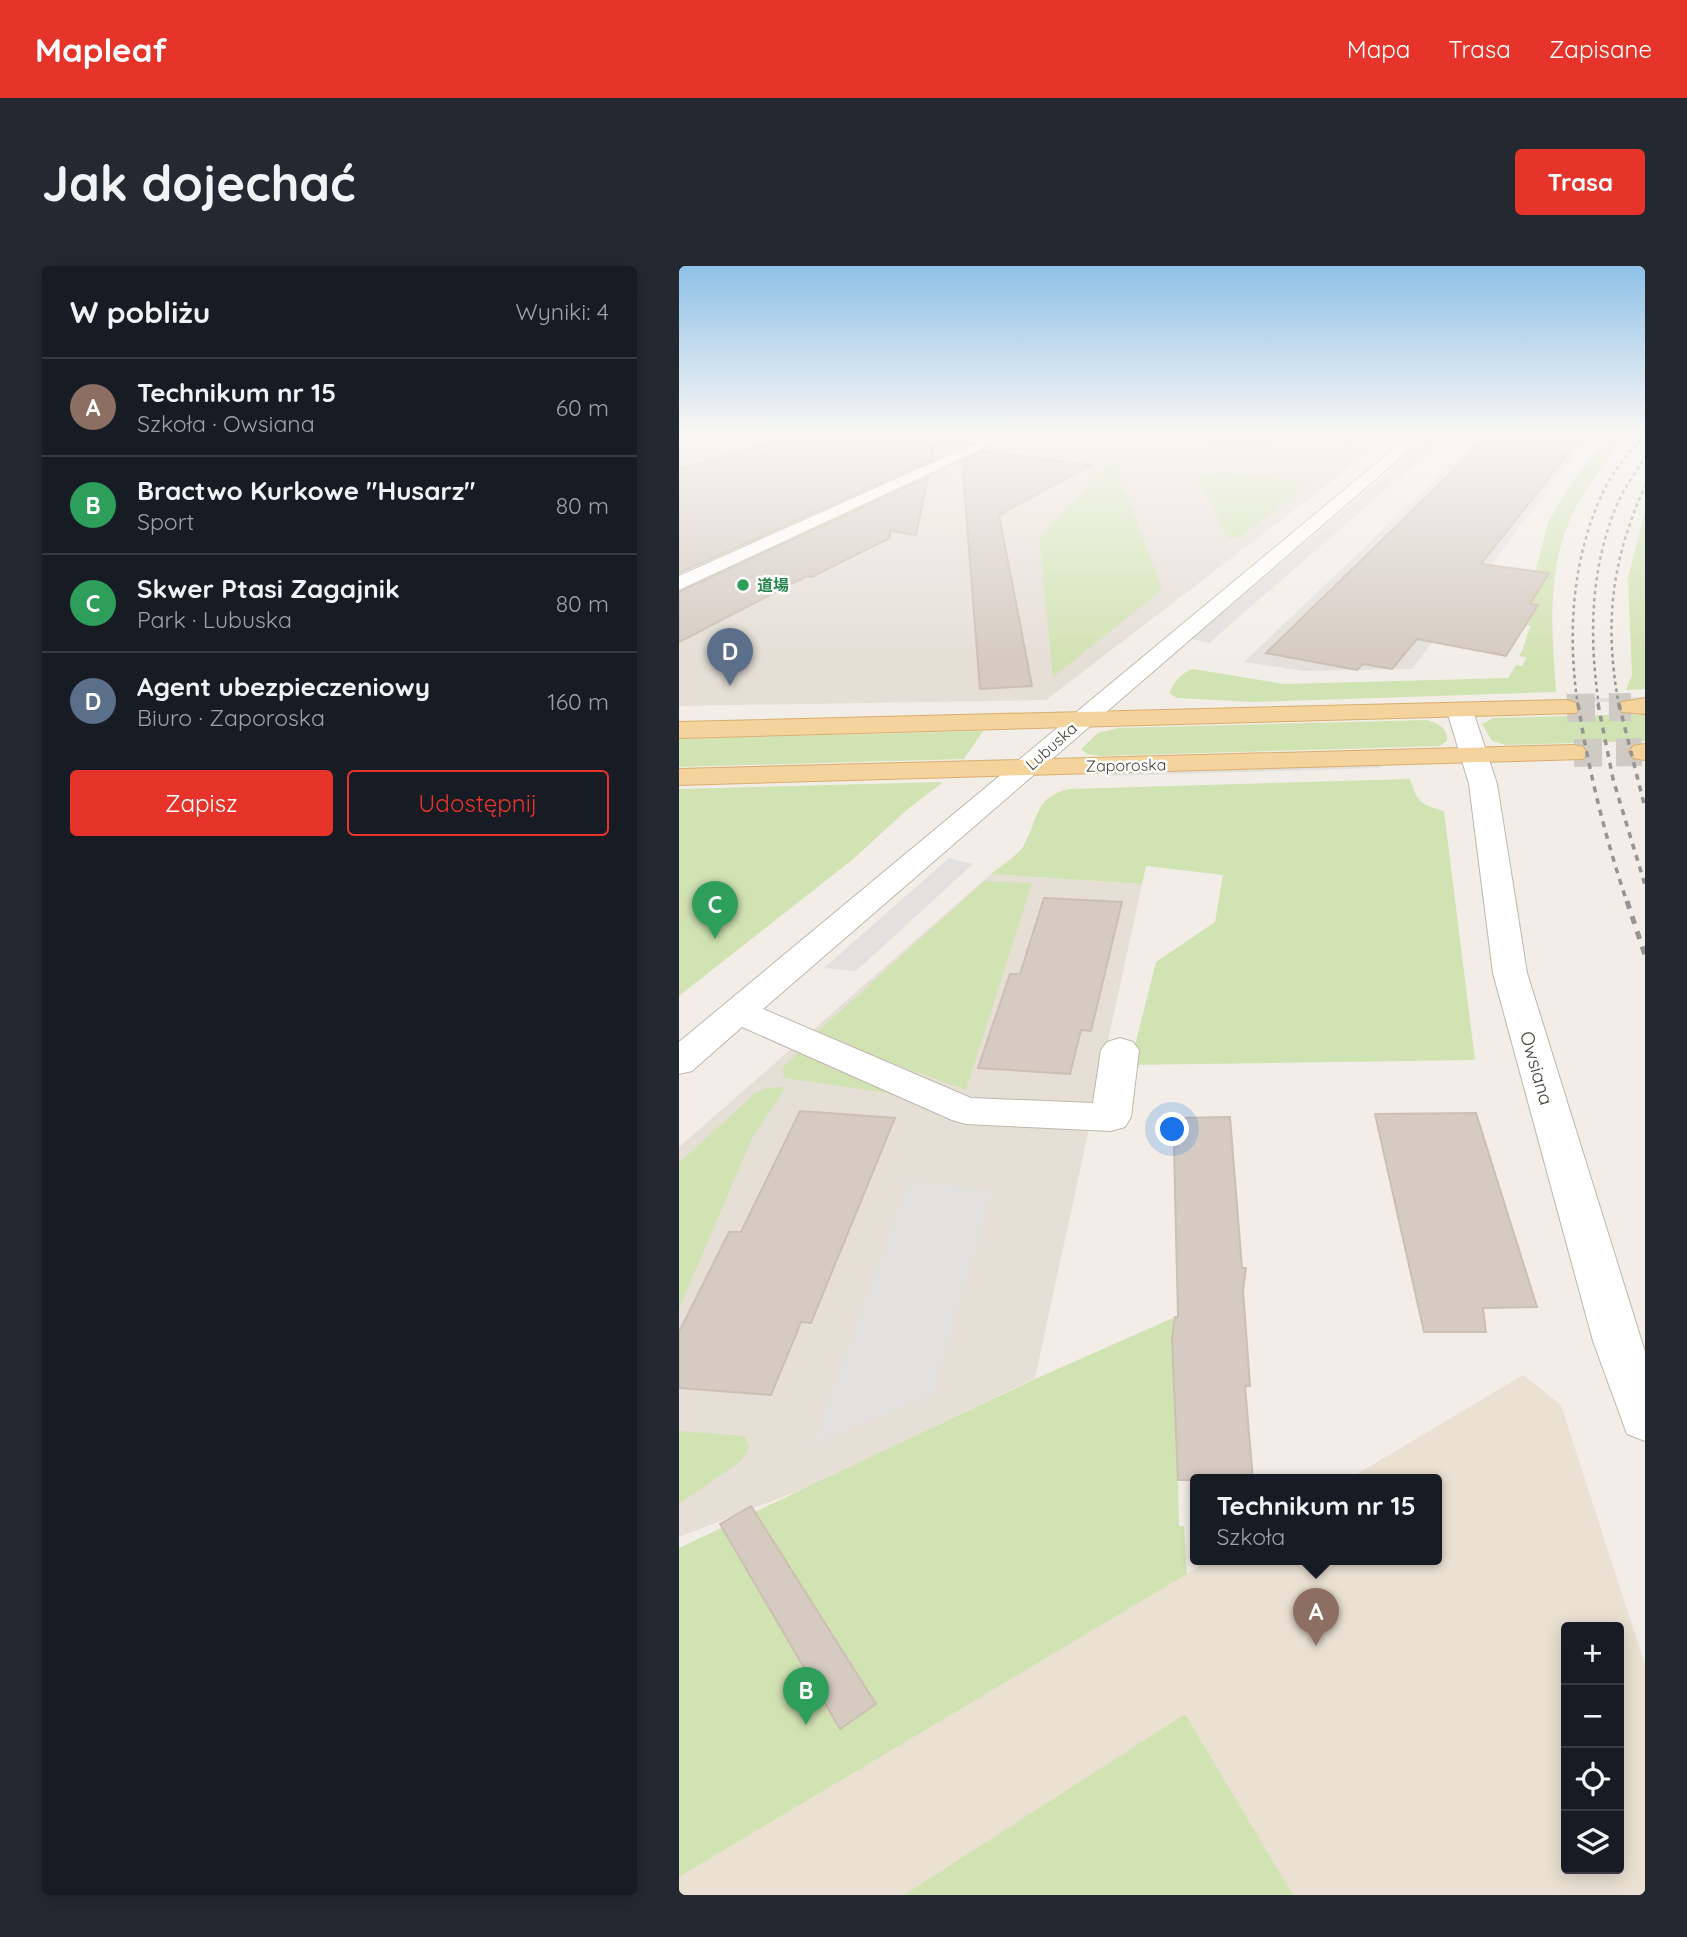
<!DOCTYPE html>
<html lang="pl">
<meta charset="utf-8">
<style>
body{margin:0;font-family:Quicksand,"Noto Sans SC",sans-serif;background:#242831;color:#f1f3f6}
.controls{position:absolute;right:21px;bottom:21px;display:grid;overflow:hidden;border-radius:7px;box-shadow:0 4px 18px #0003}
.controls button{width:63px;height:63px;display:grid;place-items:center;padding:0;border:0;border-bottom:2px solid #363941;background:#171b24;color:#f1f3f6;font:35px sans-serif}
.you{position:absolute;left:494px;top:864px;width:24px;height:24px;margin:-18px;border:5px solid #fff;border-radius:50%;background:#1a73e8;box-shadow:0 0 0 10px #1a73e833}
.badge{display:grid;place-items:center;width:46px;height:46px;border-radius:50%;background:#e6342a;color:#fff;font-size:23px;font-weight:700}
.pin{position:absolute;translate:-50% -58px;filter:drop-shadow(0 2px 4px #0008)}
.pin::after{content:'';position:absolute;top:37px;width:24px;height:21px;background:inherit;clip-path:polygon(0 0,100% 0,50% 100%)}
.popup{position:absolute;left:511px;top:1208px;width:252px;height:91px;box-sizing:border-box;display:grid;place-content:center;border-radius:7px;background:#171b24;filter:drop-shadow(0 2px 5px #0005);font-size:23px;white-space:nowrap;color:#9ea1a6}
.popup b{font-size:26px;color:#f1f3f6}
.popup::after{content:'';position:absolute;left:50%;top:100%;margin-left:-14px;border:14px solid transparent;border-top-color:#171b24}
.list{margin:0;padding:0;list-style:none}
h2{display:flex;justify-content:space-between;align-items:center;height:91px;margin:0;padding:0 28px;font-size:30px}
h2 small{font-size:23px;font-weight:400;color:#9ea1a6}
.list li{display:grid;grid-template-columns:46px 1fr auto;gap:21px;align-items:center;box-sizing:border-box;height:98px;padding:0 28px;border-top:2px solid #363941}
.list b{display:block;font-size:26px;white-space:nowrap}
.list p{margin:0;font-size:23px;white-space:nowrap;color:#9ea1a6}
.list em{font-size:23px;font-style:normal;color:#9ea1a6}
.actions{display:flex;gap:14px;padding:21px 28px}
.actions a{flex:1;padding:16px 0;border:2px solid #e6342a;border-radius:7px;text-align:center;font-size:24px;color:#e6342a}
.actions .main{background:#e6342a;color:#fff}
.icon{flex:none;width:38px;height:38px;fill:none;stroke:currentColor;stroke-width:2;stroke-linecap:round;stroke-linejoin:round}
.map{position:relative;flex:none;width:966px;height:1629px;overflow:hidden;border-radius:7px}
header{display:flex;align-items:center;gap:42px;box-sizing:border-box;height:98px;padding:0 35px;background:#e6342a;color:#fff}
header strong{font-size:33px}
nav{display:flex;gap:38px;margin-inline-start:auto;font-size:24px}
.intro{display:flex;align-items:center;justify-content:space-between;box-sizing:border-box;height:168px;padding:0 42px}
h1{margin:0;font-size:49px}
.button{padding:18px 32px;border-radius:7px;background:#e6342a;color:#fff;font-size:24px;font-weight:700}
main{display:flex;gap:42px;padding:0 42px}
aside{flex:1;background:#171b24;border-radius:7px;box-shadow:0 4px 18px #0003}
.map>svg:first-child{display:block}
.residential{fill:#e5dfd6}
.industrial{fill:#e4e0dc}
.education{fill:#eae1d2;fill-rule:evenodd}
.green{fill:#d2e3b3}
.parking{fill:#e3e1df}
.building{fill:#d5cbc1;stroke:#cdbfb1;stroke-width:2}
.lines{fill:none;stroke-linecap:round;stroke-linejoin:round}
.major-tunnel{stroke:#cfcbc4;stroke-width:28;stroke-dasharray:28 14;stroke-linecap:butt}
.minor-casing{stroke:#bfb7ae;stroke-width:2}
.major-casing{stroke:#d8ae6f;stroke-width:2}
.minor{fill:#fff;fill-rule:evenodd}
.major{fill:#f5d39d;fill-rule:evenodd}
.rail-far2{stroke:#959595;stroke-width:2.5;stroke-dasharray:3.5 3.5;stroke-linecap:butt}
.rail-far1{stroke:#959595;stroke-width:3.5;stroke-dasharray:6 6;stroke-linecap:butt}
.rail{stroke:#959595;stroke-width:5;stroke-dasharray:8 8;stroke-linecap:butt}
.leisure-dot{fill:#2e9e5b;stroke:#fff;stroke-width:2.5}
.labels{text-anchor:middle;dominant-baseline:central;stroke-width:5;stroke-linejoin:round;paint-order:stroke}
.far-leisure-label{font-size:16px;font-weight:bold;fill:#27864d;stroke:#fff;text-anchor:start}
.far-street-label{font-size:16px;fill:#443e37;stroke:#fff}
.street-label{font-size:19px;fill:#443e37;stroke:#fff}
</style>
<header>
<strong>Mapleaf</strong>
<nav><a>Mapa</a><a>Trasa</a><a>Zapisane</a></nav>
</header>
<div class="intro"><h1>Jak dojechać</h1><a class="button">Trasa</a></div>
<main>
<aside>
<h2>W pobliżu<small>Wyniki: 4</small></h2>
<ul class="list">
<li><span class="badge" style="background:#8d6e63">A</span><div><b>Technikum nr 15</b><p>Szkoła · Owsiana</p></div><em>60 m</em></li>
<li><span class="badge" style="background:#2e9e5b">B</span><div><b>Bractwo Kurkowe &quot;Husarz&quot;</b><p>Sport</p></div><em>80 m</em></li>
<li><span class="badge" style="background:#2e9e5b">C</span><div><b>Skwer Ptasi Zagajnik</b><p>Park · Lubuska</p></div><em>80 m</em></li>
<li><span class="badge" style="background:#5c6f8a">D</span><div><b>Agent ubezpieczeniowy</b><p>Biuro · Zaporoska</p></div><em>160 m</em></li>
</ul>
<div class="actions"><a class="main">Zapisz</a><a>Udostępnij</a></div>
</aside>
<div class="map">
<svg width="966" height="1629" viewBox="0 0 966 1629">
<rect width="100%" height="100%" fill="#f2eee7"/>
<g class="residential">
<path d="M0,166h717l-350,268 -367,6z"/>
<path d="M312,608l151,10 -107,494 -219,106 -137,53v-390z"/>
</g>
<path class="industrial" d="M806,166h107l-180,237 -109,2 -59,-9z"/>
<g class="education">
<path d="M365,166h157l-13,18 -4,1 -127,-14z"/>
<path d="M355,186l35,4 6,3 -2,4 23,2 -12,21 -44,50 -42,2 -133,-22 129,-61z"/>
<path d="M844,1109l38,30 84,260v230h-966v-18l531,-317h227v-80h-90zM887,1361h53v242h-53z"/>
</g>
<g class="green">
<path d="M540,166h48l20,31 -93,-10 13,-2z"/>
<path d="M652,166h44l-27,21z"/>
<path d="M935,166h16l-9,8c-16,25 -38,50 -50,77 -25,57 -19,115 -15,175l-303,10 -76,-4 -8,-5c5,-11 13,-21 24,-24l91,15 224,-6 8,-13 6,1 5,-9 -8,-1c7,-10 6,-20 12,-30l-5,-1 12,-19 -8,-2 10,-17 -4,-18 12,-47 24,-40z"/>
<path d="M435,193l48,131 -109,87 -14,-139z"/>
<path d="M551,207l81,9 -11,2 -8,6 7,1 -59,46 -12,2 -31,-65z"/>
<path d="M966,246v177l-19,1 6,-15 -4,-98z"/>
<path d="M966,448v27l-139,4 -14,-4 -10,-17 11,-6z"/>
<path d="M748,454c11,3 21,8 20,21l-7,5 -339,10 -14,-2 -6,-5 17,-16 20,-5z"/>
<path d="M304,465l-19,28 -285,8v-28z"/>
<path d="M731,513c8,24 10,25 34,32l31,249 -345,5 26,-103 59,-40 8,-47 -77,-9 -4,18 -151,-10c10,-9 27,-18 33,-29 14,-25 11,-49 45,-56z"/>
<path d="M261,516l2,1 -34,26 -56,51 -173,136v-207z"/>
<path d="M305,615l48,2 -66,207 -152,-55z"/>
<path d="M120,787l92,34 3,7 -110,-16 -2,-10z"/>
<path d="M107,821l-34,51 -73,171v-146l76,-70 12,-5z"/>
<path d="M496,1051l4,209h5l3,48 -508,303v-329l356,-169z"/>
<path d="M0,1165l66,5 4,12 -9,14 -61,42z"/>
<path d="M506,1448l108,181h-389z"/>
</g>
<g class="parking">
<path d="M758,166h15l-243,211 -18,-4z"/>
<path d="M966,431v4l-458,12v-4z"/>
<path d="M699,497l3,5 -276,8v-5z"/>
<path d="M270,592l24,6 -117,107 -32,-3z"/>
<path d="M229,916l85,7 -59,205 -122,51z"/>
</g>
<g class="building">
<path d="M128,166h31l104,12 -8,4 -2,12 -253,113v-104z"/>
<path d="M814,166h92l-104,132 68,9 -19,31 8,1 -32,51 -89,-17 -25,30 -29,-5 -6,6 -91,-17z"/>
<path d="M305,185l107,14 -92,50 33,171 -52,3 -18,-228z"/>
<path d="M249,211l-12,58 -26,-4v7l-78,39 -5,-1 -128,66v-50z"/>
<path d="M365,632l78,4 -31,129 -10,-1 -11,44 -92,-6 32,-94h10z"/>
<path d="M121,845l95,7 -84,205 -10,-1 -30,73 -92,-7v-56l50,-100h12z"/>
<path d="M797,847l61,194 -54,1 3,24h-62l-49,-218z"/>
<path d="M551,851l12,151h4l-3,22 7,96h-5l8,94h-75l-6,-141 3,-22h3l-4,-170h4l-1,-29z"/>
<path d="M72,1240l125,198 -36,25 -120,-205z"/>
</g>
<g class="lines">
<g class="major-tunnel">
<path d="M888,442l64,-1"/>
<path d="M895,487l68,-1"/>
</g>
<defs>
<g id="minor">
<path d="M236,166l77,3 7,-3h20l-340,158v-14l297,-133 -54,-6z"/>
<path d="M735,166h16l-667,577 208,89 122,5 8,-53 6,-8 13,-4 13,4 6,8 -8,67 -6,10 -14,4 -145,-7 -14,-4 -210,-93 -50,44 -13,3v-32z"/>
<path d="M781,437l9,3 4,5 24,73 30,189 118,379v89l-18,-7 -34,-93 -100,-368 -24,-189 -22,-73 4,-5z"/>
</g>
<g id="major">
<path d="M966,432v16l-23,-2 -4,-5 4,-5z"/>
<path d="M888,434l9,3 4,5 -4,5 -897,25v-16z"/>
<path d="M966,478v16l-12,-2 -4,-6 4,-6z"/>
<path d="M895,479l9,2 4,6 -4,6 -904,26v-16z"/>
</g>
</defs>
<use href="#minor" class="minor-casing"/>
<use href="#major" class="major-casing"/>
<use href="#minor" class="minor"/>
<use href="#major" class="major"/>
<g class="rail-far2">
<path d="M899,440c-11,-72 -6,-150 26,-216 9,-20 28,-39 41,-57"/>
<path d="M920,440c-10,-68 -9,-133 16,-197 7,-18 20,-35 30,-52"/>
<path d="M940,440c-15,-83 -8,-144 26,-220"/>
</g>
<g class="rail-far1">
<path d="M899,438c11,68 27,133 49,198"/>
<path d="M919,438l15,75 32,106"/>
<path d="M940,438l26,104"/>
</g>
<path class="rail" d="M948,635l18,54"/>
</g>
<linearGradient id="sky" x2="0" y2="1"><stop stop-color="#8fc1e8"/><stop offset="0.42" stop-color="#f9f7f4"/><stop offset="1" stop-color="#f9f7f4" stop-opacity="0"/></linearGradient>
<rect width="966" height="394" fill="url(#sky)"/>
<circle class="leisure-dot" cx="64" cy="319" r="7"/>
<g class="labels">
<g class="far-leisure-label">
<text x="78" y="319">道場</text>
</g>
<g class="far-street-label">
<text transform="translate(372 480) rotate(-42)">Lubuska</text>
<text transform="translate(447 499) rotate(-1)">Zaporoska</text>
</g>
<g class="street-label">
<text transform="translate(858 802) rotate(74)">Owsiana</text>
</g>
</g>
</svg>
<div class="controls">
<button>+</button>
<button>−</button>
<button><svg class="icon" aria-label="locate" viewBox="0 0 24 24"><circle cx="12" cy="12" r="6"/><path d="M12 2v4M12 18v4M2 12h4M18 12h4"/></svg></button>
<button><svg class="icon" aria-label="layers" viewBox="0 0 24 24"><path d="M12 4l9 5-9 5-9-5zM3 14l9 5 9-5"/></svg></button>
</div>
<div class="you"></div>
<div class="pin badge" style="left:637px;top:1380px;background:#8d6e63">A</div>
<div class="popup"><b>Technikum nr 15</b>Szkoła</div>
<div class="pin badge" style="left:127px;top:1459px;background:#2e9e5b">B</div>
<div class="pin badge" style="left:36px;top:673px;background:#2e9e5b">C</div>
<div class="pin badge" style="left:51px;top:420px;background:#5c6f8a">D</div>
</div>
</main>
